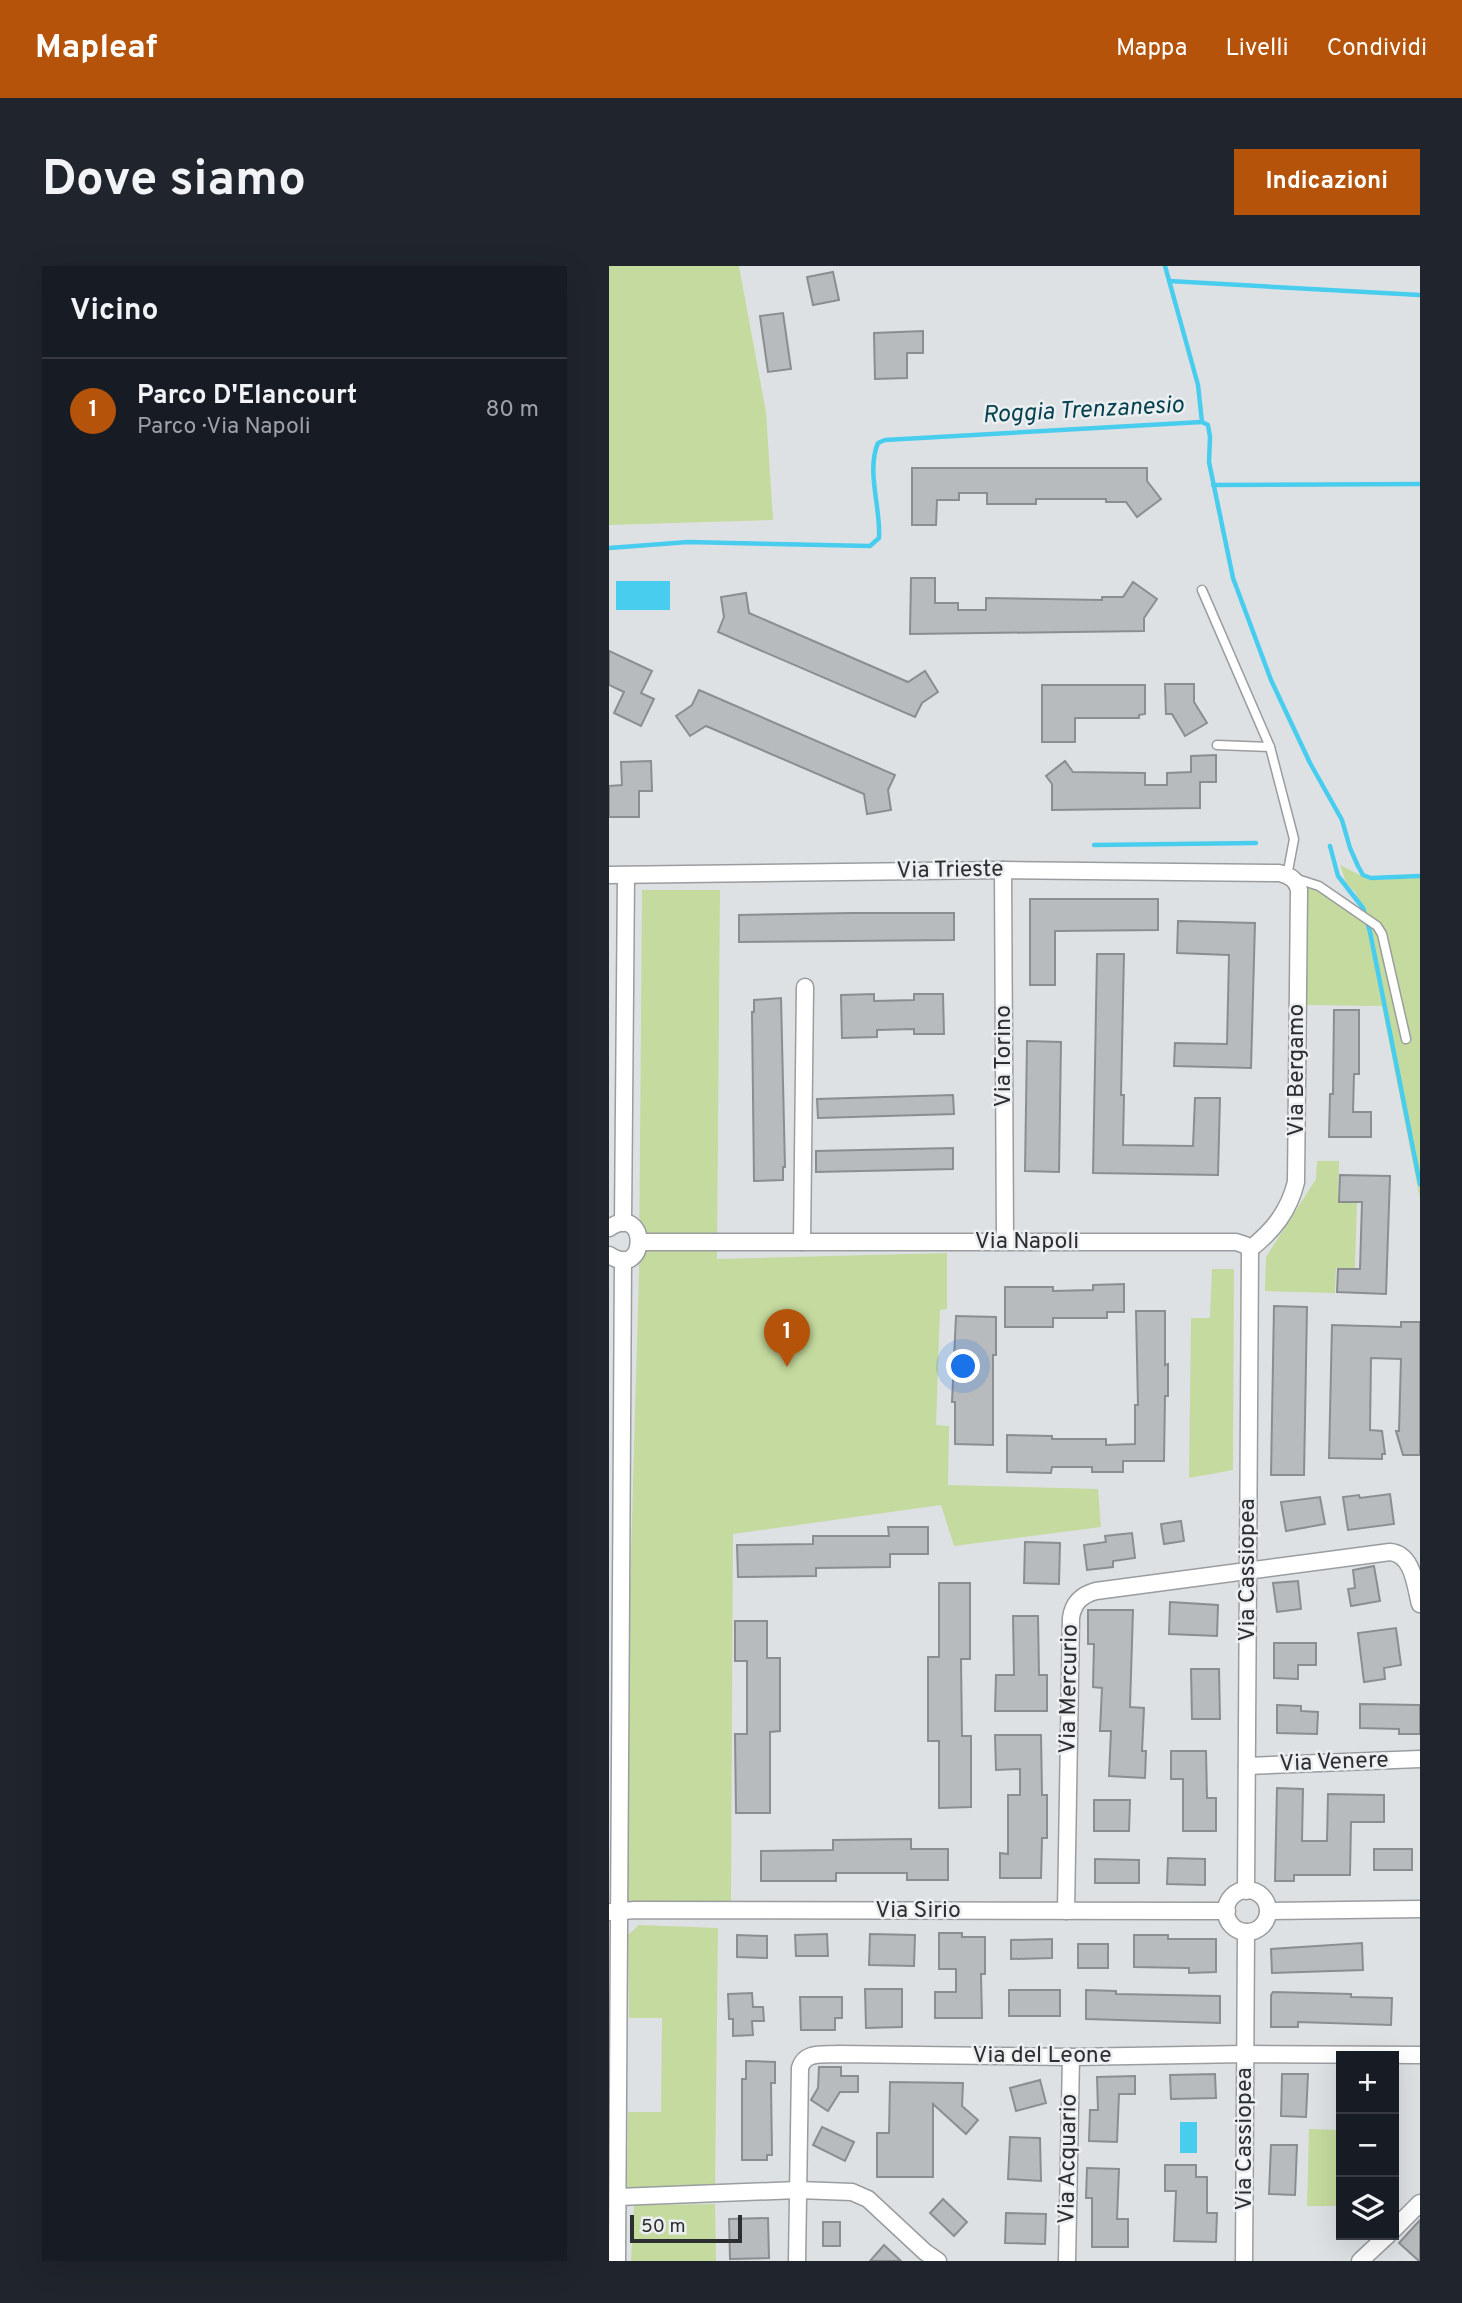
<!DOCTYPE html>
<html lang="it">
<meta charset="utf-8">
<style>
body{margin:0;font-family:Overpass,sans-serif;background:#20242c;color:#f1f3f6}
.controls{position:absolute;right:21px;bottom:21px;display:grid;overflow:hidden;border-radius:0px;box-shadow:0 7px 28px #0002}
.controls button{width:63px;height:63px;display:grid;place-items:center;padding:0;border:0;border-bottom:2px solid #363941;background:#171b24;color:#f1f3f6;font:35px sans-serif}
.scale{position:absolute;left:21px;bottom:18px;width:112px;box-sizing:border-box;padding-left:7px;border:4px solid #2d2e2f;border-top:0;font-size:19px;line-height:24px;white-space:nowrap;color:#2d2e2f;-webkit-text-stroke:5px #eceff1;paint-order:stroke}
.you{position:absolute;left:355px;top:1101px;width:24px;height:24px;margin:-18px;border:5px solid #fff;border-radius:50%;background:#1a73e8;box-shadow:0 0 0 10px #1a73e833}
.badge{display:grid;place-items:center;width:46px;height:46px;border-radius:50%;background:#b45309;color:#fff;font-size:23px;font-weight:700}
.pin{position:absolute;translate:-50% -58px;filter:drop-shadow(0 2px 4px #0008)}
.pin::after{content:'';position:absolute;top:37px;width:24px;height:21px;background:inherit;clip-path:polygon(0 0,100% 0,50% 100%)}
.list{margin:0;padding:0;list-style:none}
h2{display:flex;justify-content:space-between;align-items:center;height:91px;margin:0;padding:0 28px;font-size:30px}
h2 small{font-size:23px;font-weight:400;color:#9ea1a6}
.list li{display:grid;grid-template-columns:46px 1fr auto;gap:21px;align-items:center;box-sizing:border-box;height:105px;padding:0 28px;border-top:2px solid #363941}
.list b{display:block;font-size:26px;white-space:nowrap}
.list p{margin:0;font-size:23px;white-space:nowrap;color:#9ea1a6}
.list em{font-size:23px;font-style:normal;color:#9ea1a6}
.icon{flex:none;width:38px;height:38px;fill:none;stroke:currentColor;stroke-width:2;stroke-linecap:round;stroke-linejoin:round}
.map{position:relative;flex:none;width:811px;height:1995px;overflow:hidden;border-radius:0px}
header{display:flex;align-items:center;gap:42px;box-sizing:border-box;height:98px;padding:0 35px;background:#b45309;color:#fff}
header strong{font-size:33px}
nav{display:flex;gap:38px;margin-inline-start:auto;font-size:24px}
.intro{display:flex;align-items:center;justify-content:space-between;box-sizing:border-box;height:168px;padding:0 42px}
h1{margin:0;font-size:49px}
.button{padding:18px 32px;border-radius:0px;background:#b45309;color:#fff;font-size:24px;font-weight:700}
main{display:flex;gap:42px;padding:0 42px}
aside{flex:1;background:#171b24;border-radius:0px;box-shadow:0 7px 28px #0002}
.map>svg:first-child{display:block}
.green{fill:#c5da9e}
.water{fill:#48cdee}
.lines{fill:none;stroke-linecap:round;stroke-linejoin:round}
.stream{stroke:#48cdee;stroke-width:4.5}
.building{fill:#b8bbbd;stroke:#8b8e90;stroke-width:2}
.service-casing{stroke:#9a9d9f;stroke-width:11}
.minor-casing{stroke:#9a9d9f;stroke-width:19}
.service{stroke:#fff;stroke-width:8}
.minor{stroke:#fff;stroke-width:16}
.labels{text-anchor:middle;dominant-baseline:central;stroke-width:5;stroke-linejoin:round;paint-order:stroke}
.street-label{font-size:23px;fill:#2d2e2f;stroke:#eceff1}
.water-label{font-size:24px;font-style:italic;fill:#013f4d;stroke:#eceff1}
</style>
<header>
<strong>Mapleaf</strong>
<nav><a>Mappa</a><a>Livelli</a><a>Condividi</a></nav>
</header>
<div class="intro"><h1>Dove siamo</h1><a class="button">Indicazioni</a></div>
<main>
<aside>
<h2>Vicino<small></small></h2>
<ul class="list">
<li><span class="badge">1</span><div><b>Parco D'Elancourt</b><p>Parco · Via Napoli</p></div><em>80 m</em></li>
</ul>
</aside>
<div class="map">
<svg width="811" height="1995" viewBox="0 0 811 1995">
<rect width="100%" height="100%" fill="#dee1e4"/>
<g class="green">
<path d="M0,0h130l27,146 7,108 -164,5z"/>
<path d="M731,599l30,15 50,-2v321l-38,-193 -76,-1v-122l57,38 -7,-28 -10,-10z"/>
<path d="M33,624h78l-3,369 230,-6v56l-7,1 -4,115 13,1 -1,59 150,4 3,38 -147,19 -13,-41 -208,29 -2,371 -110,2 18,-636z"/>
<path d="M708,895h22l-1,41 19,1 -2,65h-19l-1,25 -70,-2 1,-34 50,-78z"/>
<path d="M603,1003h22l-1,201 -44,8 2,-160h19z"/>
<path d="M30,1659l79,3 -3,260 -88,1 1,-77h33l1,-94h-33l-1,-83z"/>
<path d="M700,1863l32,1v76h-34z"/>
<path d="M106,1938l1,57h-85l3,-56z"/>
</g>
<g class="water">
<rect x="7" y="315" width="54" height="29"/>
<rect x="571" y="1856" width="17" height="31"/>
</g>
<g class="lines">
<g class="stream">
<path d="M556,0l33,119 4,37"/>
<path d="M560,15l251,14"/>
<path d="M593,156l6,3 2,12 -1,25 24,116 38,102 39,83 32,57 8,28 8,18 5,9 8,3 49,-2"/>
<path d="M604,219l207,-1"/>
<path d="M0,282l79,-6 182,4 9,-8c2,-30 -13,-67 -1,-95l7,-3 317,-18"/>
<path d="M485,579l162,-2"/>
<path d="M721,580l8,30 25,32 7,24 50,252"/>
</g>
</g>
<g class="building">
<path d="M224,6l6,28 -26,5 -6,-28z"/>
<path d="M174,47l8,56 -23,3 -8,-56z"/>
<path d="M314,65v22h-16v25l-32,1 -1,-46z"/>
<path d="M303,202h235v13l14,18 -24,18 -11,-15h-20v-3h-70v5h-49v-11h-28v7h-22l-1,25h-24z"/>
<path d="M302,312h24v25h23v7h28v-12l116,2v-3h21l10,-15 24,17 -13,19v13l-234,3z"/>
<path d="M137,327l3,20 159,69 17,-11 13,21 -16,11 -7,14 -197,-85 6,-15 -3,-20z"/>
<path d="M0,385l43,20 -11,22 13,6 -13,27 -27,-13 10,-21 -15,-7z"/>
<path d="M556,418h29v18l13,21 -22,13 -13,-22h-6z"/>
<path d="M433,419h103v29l-6,1v3h-64v24h-33z"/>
<path d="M90,424l196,85 -7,15 3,20 -24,4 -3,-20 -158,-68 -16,10 -14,-20 16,-11z"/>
<path d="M607,489v27h-16v26l-148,2v-26l-6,-8 19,-15 8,11 72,1v12h22v-12l24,-1v-16z"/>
<path d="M42,495l1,30h-13v26h-30v-31l13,-1 -1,-23z"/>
<path d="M421,633h128v31l-103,1v54h-25z"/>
<path d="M242,647h103v27l-215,2v-27z"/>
<path d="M569,655l77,2 -4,145 -77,-2 1,-23 52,1 2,-89 -52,-2z"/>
<path d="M488,688h27l-3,141h3l-1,50 70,1 2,-48h25l-2,77 -125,-2z"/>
<path d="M265,728v7l40,-1v-6h29l1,40h-30v-5l-37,1v7l-35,1 -1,-43z"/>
<path d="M172,732l4,169h-2v13l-29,1 -2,-169h2v-12z"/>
<path d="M725,744h25v64h-5l-1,38h18v25h-42l1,-43h3z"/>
<path d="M418,775l34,1 -2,130 -34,-1z"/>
<path d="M344,829l1,19 -136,4 -1,-19z"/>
<path d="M344,882v21l-137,3v-21z"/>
<path d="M731,909l50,1 -4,118 -49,-2 1,-23h22l2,-67h-23z"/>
<path d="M515,1018v28h-17v6h-54v9h-48v-40h48v4l40,-1v-5z"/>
<path d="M665,1040l33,1 -3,168h-33z"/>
<path d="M527,1045h29v54l3,-1v32h-3l-1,65h-41v11h-31v-5h-40l-1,6 -44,-1v-37l45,1v3h54v6l29,-1v-39h3z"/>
<path d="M347,1050l40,1v38h-3v90l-38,-1v-42h-3z"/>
<path d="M792,1056h19v133h-17l-7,-24h3l2,-72 -30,-1 -1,72 12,1 3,23h-3v5l-53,-1 3,-133 69,2z"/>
<path d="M781,1228l4,30 -46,6 -5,-33 16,-2 1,3z"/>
<path d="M711,1231l5,27 -39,7 -5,-29z"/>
<path d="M572,1255l3,20 -20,3 -3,-20z"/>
<path d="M279,1261h40v27h-38v13l-74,1v8l-78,1 -1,-32 76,-1v-8h76z"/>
<path d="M523,1267l3,25 -22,3v6l-26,3 -3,-25 22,-3 -1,-6z"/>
<path d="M416,1276l35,1 -1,41 -35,-1z"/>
<path d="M765,1300l6,35 -29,5 -3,-17 7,-1 -2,-18z"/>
<path d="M689,1315l3,28 -24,3 -4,-29z"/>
<path d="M330,1317h31v76h-9l1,77h9v71l-32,1v-67h-11v-84h11z"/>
<path d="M561,1336l48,3 -1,31 -48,-2z"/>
<path d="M479,1344h45l-3,97 14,1 -2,43h4l-1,27 -36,-2 2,-45h-11l2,-43 -9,-1 1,-43h-6z"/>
<path d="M404,1350h25l1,59h8v36h-52l1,-36h18z"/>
<path d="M126,1355h32v37h13v73l-10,1v81h-34l-1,-79h12v-73h-12z"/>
<path d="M787,1362l5,37 -17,3 1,11 -21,3 -6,-49z"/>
<path d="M665,1377h42v22h-18v14l-24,-1z"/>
<path d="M582,1403h28l1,50h-28z"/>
<path d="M751,1438l60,1v29h-21v-5l-39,-1z"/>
<path d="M668,1439l24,1v5l17,1 -1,22 -40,-1z"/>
<path d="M386,1469h46l1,60h5v43h-5l-1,40h-41v-25l8,1v-59h12v-26l-24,1z"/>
<path d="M562,1485h35l1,47h9v33h-33v-52h-12z"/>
<path d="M668,1522l26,1 -1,52h25l1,-47 56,1v27h-33l-1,53h-56v6h-19z"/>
<path d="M485,1534h36l-1,31h-35z"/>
<path d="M302,1573v10h37v31h-41v-7h-71v8h-75v-30l72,-1v-10z"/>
<rect x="765" y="1583" width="38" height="21"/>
<path d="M559,1592l37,1v26l-38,-1z"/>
<path d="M486,1593l44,1v23h-44z"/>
<path d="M330,1667h23v4h23v37h-4l1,44h-47v-26h21v-23h-17z"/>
<path d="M218,1668l1,22h-32l-1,-21z"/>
<path d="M261,1668l45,1 -1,31 -45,-1z"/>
<path d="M128,1669l30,1v22l-30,-1z"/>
<path d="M525,1669h34v4h48v33l-27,1v-5l-55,-1z"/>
<path d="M443,1673v19l-41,1v-19z"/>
<path d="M753,1677l1,27 -91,3 -1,-24z"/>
<rect x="469" y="1678" width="30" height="24"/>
<path d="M256,1723h37v38l-36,1z"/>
<rect x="400" y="1724" width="51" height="26"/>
<path d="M477,1724l30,1v3l104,2v27l-134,-4z"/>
<path d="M664,1726l78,2v3l41,1 -1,27 -93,-3v5h-27v-32z"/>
<path d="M143,1727l1,14h10l1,14h-12l1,14 -20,1v-17h-4l-1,-25z"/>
<path d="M191,1731h42v21h-7v12h-34z"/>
<path d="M137,1795l29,1v21h-4l1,72h-5v5h-25v-81h4z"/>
<path d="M210,1801h22v9h17v16h-18l-12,19 -17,-11 7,-12z"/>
<path d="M606,1808l1,24 -45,1 -1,-24z"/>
<path d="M673,1808h26l-2,43 -25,-1z"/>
<path d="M526,1810v18h-16l-2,48 -28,-1 1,-31h8l-1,-33z"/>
<path d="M431,1814l6,23 -30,8 -6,-23z"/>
<path d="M281,1816l73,1 -1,23 16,14 -12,14 -33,-30v73h-56v-44h12z"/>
<path d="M213,1861l32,15 -9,19 -32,-16z"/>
<path d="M401,1871l30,1 1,43 -33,-2z"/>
<path d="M662,1879h26l-2,50 -26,-1z"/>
<path d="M556,1899h31v12h11v36h10l-1,29 -42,-1 2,-50h-11z"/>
<path d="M478,1902l32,1 -2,50h11v28h-36v-49h-6z"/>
<path d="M334,1933l24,23 -13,14 -24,-23z"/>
<path d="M397,1947l40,1 -1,30 -40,-1z"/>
<path d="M159,1952l1,40 -39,1 -1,-40z"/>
<path d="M811,1954v41h-1l-20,-18z"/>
<rect x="214" y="1956" width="17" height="24"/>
<path d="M275,1979l17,16h-31z"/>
</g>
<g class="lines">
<defs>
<g id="service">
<path d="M593,324l68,157 24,92 -7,37"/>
<path d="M608,479l53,2"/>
<path d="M685,612l25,8 58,40 5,8 24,105"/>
</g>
<g id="minor">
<path d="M394,604l2,371"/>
<path d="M0,609l394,-5 276,3c10,2 18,7 20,17l-3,292c-7,29 -23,49 -46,67"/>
<path d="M14,957l3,-348"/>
<path d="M0,962c40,-26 39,53 0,27"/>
<path d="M31,976h596l9,3 5,4"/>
<path d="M193,976l3,-255"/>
<path d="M638,1500l173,-7"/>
<circle cx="638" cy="1645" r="21"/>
<path d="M637,1625l4,-642"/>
<path d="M457,1645l5,-293c2,-15 10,-23 25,-27l294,-39c23,2 25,33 30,52"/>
<path d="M659,1645l152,-2"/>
<path d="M2,1646l24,-2 592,1"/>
<path d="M9,1931l180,-7 54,2 16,7 57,53 13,9"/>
<path d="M785,1963l26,-26"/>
<path d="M8,1995l6,-1001"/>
<path d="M188,1995l3,-193c5,-17 23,-13 38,-14l233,3 175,-3 174,1"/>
<path d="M458,1995l4,-204"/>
<path d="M635,1995l2,-329"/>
<path d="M751,1995l28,-26"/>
</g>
</defs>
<use href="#service" class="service-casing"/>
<use href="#minor" class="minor-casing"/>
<use href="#service" class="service"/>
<use href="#minor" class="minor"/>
</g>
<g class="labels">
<g class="street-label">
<text transform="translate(341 605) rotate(-1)">Via Trieste</text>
<text transform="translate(395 790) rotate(-90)">Via Torino</text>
<text transform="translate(688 804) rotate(-90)">Via Bergamo</text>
<text x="418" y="976">Via Napoli</text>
<text transform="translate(639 1304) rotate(-90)">Via Cassiopea</text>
<text transform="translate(461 1423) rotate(-89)">Via Mercurio</text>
<text transform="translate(725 1497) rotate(-2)">Via Venere</text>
<text x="309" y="1645">Via Sirio</text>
<text x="433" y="1790">Via del Leone</text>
<text transform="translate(636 1873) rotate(-90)">Via Cassiopea</text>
<text transform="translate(460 1893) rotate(-89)">Via Acquario</text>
</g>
<g class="water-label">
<text transform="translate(474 145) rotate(-3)">Roggia Trenzanesio</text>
</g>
</g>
</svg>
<div class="controls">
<button>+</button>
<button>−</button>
<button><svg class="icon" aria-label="layers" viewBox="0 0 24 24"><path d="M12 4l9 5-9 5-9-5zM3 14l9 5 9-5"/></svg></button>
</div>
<div class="scale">50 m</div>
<div class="you"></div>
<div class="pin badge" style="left:178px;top:1101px">1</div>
</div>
</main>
